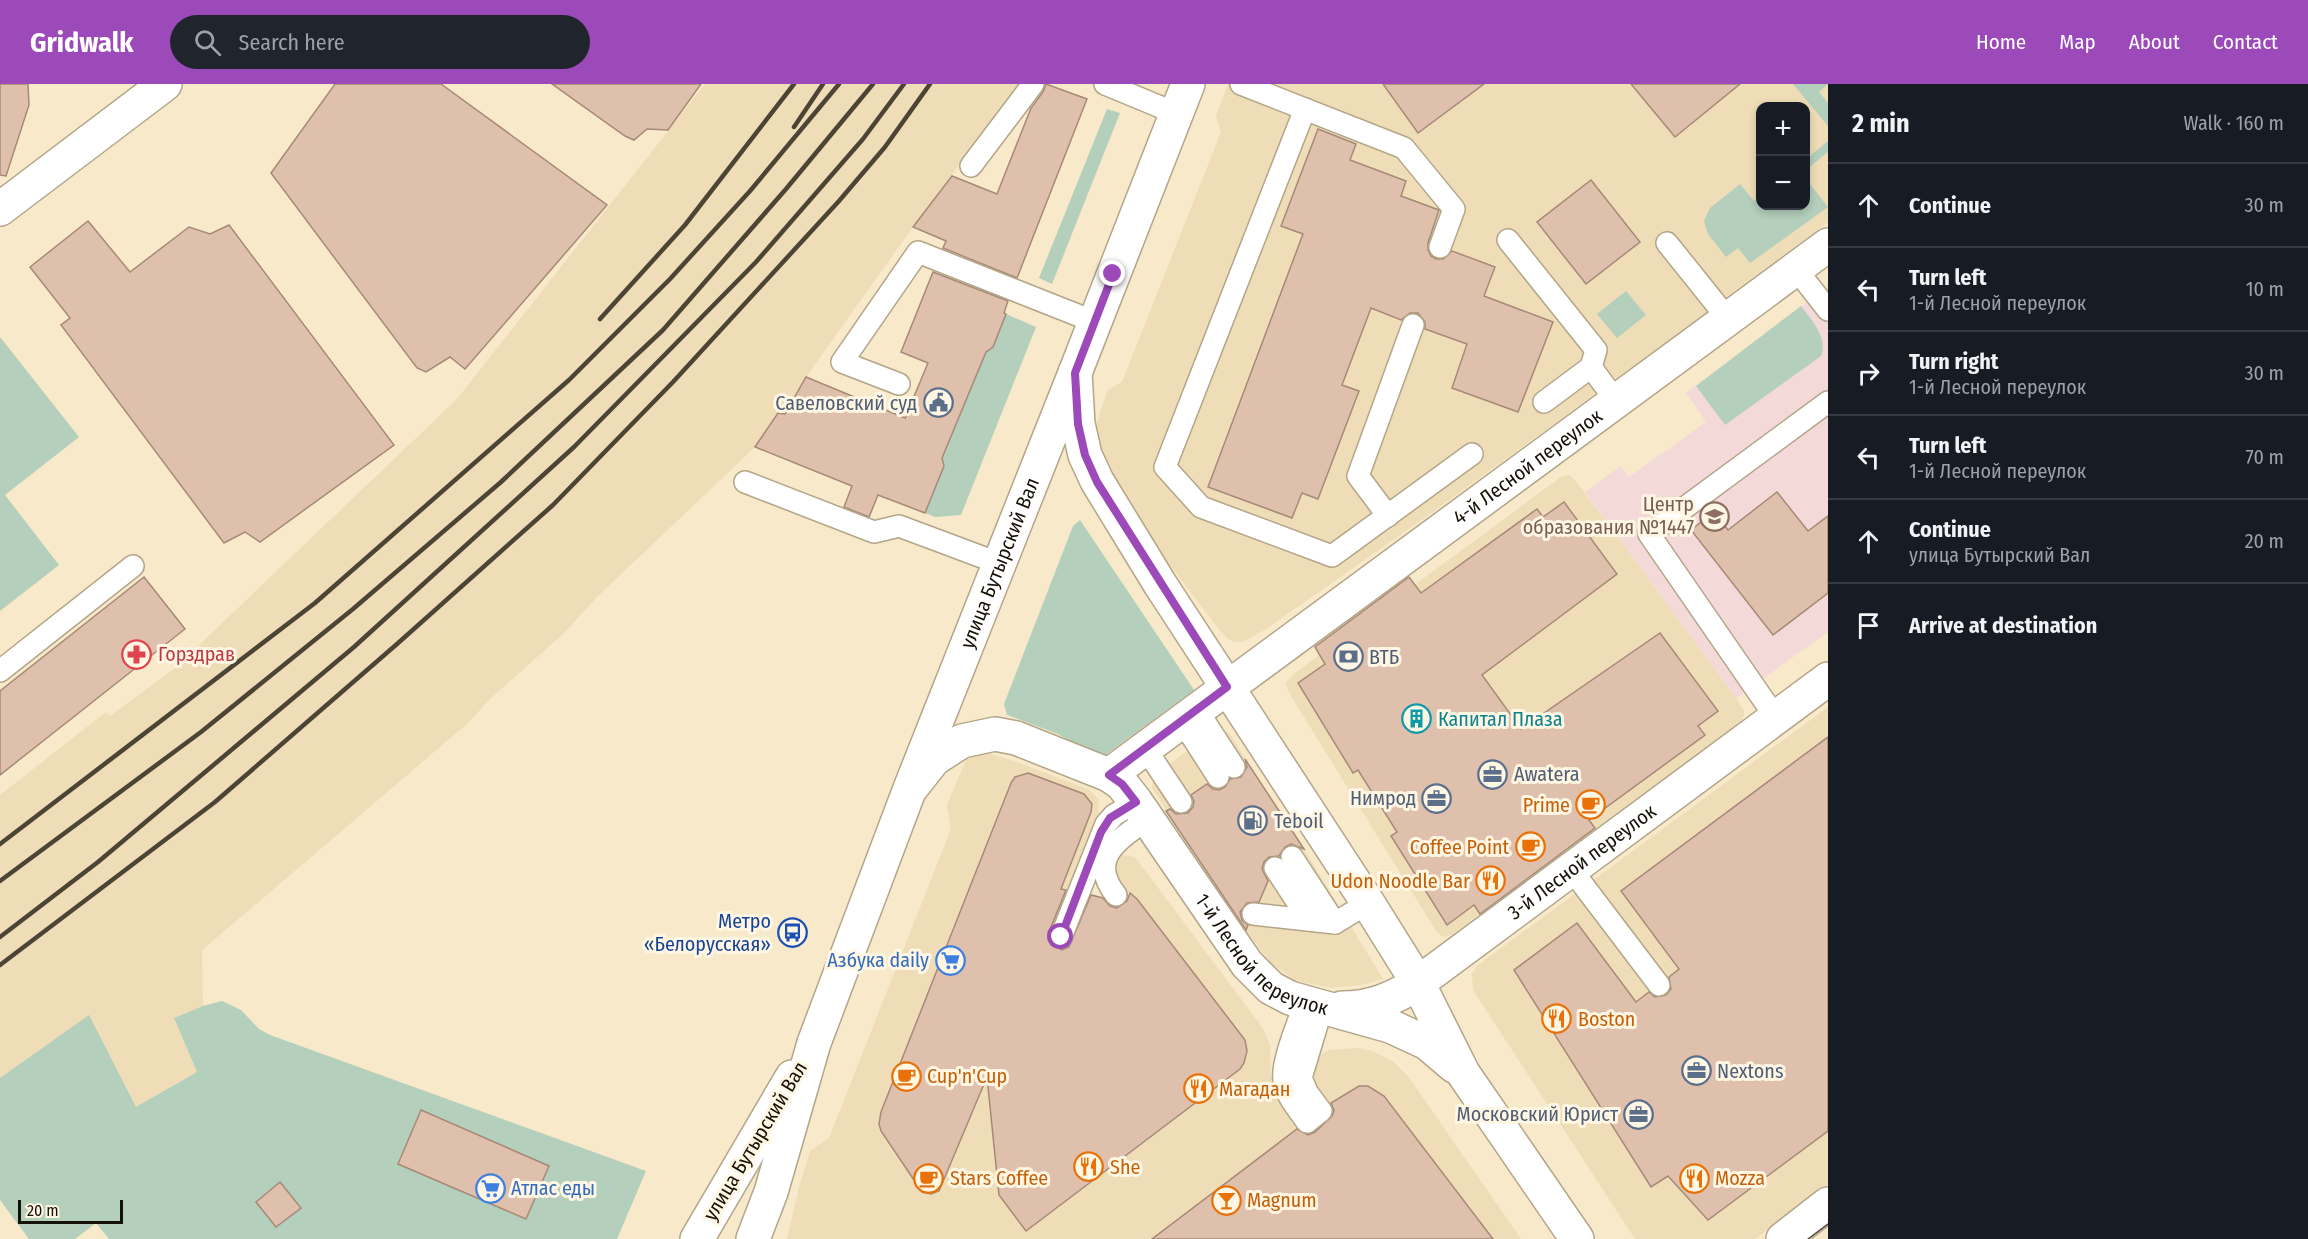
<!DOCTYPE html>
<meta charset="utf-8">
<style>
body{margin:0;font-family:"Fira Sans Condensed",sans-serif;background:#20242c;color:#f1f3f6}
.controls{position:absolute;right:18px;top:18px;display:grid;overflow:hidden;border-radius:12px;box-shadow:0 3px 9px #0003}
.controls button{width:54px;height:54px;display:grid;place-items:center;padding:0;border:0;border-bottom:2px solid #363941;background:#171b24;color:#f1f3f6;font:30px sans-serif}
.scale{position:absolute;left:18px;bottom:15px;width:105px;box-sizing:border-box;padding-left:6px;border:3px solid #161107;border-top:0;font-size:16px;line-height:21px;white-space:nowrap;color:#161107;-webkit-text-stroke:4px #fff7e4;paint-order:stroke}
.stop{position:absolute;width:18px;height:18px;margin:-14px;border:4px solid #9c4aba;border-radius:50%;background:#fff}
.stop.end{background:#9c4aba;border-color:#fff;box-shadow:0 2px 6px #0008}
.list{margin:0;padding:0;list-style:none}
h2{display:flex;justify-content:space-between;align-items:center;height:78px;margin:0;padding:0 24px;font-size:26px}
h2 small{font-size:20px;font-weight:400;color:#9ea1a6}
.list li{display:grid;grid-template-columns:39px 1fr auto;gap:18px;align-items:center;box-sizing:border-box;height:84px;padding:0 24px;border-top:2px solid #363941}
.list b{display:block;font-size:22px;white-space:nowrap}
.list p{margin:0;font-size:20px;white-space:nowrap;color:#9ea1a6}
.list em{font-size:20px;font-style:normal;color:#9ea1a6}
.icon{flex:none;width:33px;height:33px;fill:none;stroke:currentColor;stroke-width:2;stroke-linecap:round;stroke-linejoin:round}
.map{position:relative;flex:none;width:1828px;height:1155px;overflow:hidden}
header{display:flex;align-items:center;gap:36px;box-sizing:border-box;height:84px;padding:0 30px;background:#9c4aba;color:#fff}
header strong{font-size:28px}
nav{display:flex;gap:33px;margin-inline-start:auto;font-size:21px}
.search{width:420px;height:54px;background:#20242c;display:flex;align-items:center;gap:15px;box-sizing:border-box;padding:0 21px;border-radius:33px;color:#9ea1a6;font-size:22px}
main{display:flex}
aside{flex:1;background:#171b24}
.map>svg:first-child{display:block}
.built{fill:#efddb7;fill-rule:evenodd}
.education{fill:#f4d9d9}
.green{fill:#b4cfbc}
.building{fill:#dfc0ad;stroke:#a68977;stroke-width:1.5}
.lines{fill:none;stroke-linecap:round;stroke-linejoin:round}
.lane-casing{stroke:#b3a588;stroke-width:24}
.street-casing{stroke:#b3a588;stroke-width:36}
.secondary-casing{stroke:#b3a588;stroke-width:36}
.lane{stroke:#fff;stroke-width:21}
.street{stroke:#fff;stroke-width:33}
.secondary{stroke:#fff;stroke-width:33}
.tram{stroke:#4c4435;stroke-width:1.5}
.rail{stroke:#4c4435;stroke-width:4.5}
.route{stroke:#9c4aba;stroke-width:8}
.labels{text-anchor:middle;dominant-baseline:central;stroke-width:6;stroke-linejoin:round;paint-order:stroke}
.service-label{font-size:20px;fill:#4e5e75;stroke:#fff7e4;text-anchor:start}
.street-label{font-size:20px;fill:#161107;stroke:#fff7e4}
.education-label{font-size:20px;fill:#785e54;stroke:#fff7e4;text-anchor:end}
.health-label{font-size:20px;fill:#be3a42;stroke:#fff7e4;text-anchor:start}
.culture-label{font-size:20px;fill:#0d838f;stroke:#fff7e4;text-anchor:start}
.food-label{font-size:20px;fill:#c56008;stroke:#fff7e4;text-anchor:start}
.transit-label{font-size:20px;fill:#164399;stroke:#fff7e4;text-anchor:end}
.shop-label{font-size:20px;fill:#366cbe;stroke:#fff7e4;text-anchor:end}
</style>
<header>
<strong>Gridwalk</strong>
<div class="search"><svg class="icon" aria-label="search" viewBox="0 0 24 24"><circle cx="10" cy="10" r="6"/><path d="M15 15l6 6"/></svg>Search here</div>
<nav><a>Home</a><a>Map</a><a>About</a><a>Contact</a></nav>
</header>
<main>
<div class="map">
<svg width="1828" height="1155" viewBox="0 0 1828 1155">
<rect width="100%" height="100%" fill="#f7e9c9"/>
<g class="built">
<path d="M705,0h314l-106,143 -107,150 -21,37 -7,-1 -23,34 -158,150 -33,36 -74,66 -23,25 -265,226 1,56 -29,12 23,54 -61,36 -136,-30v-283l106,-83 4,4 91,-67 -2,-4 258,-246z"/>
<path d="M1228,0h600v138l-110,81 -2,3 -293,213 -157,110 -21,12 -9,1 -8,-3 -7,-7 -88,-115 -39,-66 -1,-19 15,-42 14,-8 99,-250 -5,-16zM1760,22h46v100h-46z"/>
<path d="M1569,391l6,5 45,60 116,158 8,13v5l-4,7 -289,212 -8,2 -7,-6 -148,-240 -2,-8 9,-10 266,-196z"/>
<path d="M1828,623v477l-73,55h-120l-162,-249 -1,-16 5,-8z"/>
<path d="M1217,646l12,3 75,116 79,130 -22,6 -29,3 -35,-7 -26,-18 -24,-31 -95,-144 2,-13z"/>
<path d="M982,670h9l26,8 73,28 9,10 -1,14 -47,122 31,12 23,-33 6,-16 12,-6 7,1 -15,-19 -1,-8 4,-8 6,-4 11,2 127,170 8,17 1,32 6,17 37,-6 -3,-10 5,-19 13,-8 29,-2 14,3 22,11 14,14 113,163h-734l12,-52 11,-36 19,-13 122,-309 -4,-24 18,-43 7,-6z"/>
</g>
<path class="education" d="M1828,202v346l-92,66 -151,-206 36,-26 8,11 77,-55 -20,-29z"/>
<g class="green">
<path d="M1793,0h35l-9,8 9,11v23z"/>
<path d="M1107,25l13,4 -68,171 -13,-6z"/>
<path d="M1828,57v11l-22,18v-11z"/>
<path d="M1806,95l22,28 -78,56 -12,-15 -12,9 -18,-23 -4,-13 6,-13 30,-24 14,17 6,-5v10h46z"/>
<path d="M1626,207l20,24 -29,23 -20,-24z"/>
<path d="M1801,222c11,15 27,31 20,50l-96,69 -29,-39z"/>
<path d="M1006,230l30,13 -75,188 -26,2 -10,-4 19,-47 -2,-8 43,-106 8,-5z"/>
<path d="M0,253l79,100 -74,58 54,70 -59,46z"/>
<path d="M1080,436l114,170 -93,68 -43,-24 -51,-19 -3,-11 69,-178z"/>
<path d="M222,917l19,9 18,19 11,6 376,136 -29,68h-508l-13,-16 -21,16h-46l-29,-39v-122l89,-63 47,92 61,-35 -23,-54 29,-12z"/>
</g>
<g class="building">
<path d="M0,0h28l1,21 -23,71 -6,-1z"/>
<path d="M335,0h106l166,121 -142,164 -15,-12 -24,15 -9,-4 -146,-195z"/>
<path d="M552,0h149l-33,46 -21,-1 -13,11 -9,-4z"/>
<path d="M1046,0l41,15 -70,179 -74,-30 3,-7 -33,-14 39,-51 45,18 34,-86 12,-16z"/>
<path d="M1383,0h101l-66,49z"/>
<path d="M1631,0h109l-65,53z"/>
<path d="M1318,45l38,15 -6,16 56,21 -5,15 38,14 -11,33v7l3,6 5,3h7l9,-8 43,16 -11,29 69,26 -35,90 -66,-24 15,-44 -42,-15v-7l-7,-9h-8l-9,7 -30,-12 -29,77 17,6 -41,108 -16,-6 -10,25 -84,-31 95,-253 -22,-8z"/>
<path d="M1591,96l49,62 -54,42 -49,-62z"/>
<path d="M88,137l42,51 59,-45 21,7 19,-9 165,220 -134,97 -15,-10 -21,11 -163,-218 9,-7 -40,-51z"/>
<path d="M933,188l75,29 -4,12 2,1 -13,33 -7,5 -44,106 2,8 -19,47 -47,-18 -9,22 -25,-10 8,-21 -97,-39 23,-34 7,1 21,-37 99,41 23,-55 -27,-11z"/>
<path d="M1777,408l31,39 20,-15v77l-55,42 -82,-105 23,-18 14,18z"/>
<path d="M1564,418l53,72 -135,101 39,54 139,-96 58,78 -20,15 7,9 -116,85 6,8 -115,86 -6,-9 -27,20 -56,-89 6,-4 -39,-62 -5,3 -55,-90 27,-19 -10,-17 94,-70 12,16 116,-84 6,8z"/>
<path d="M144,493l41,52 -185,146v-84z"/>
<path d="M1828,653v394l-120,89 -40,-44 -17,11 -137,-217 63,-47 59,79 13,-10 6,5 11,-2 5,-6 -2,-12 10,-8 -58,-78z"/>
<path d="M1245,675l59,90 -13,-5 -6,3 -6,9 -10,1 -5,5 -2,7 6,12 -9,21 -12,1 -7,9 2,8 6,5 -2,5 -80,-119 4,-2 6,5 12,-1 5,-6 1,-6 -3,-6 16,-11 6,5 6,1 6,-3 5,-8 11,-2 6,-10z"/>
<path d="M1028,689l56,21 8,10 -1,8 -30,77 5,1 -17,42v7l2,6 11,5 7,-3 22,-52 12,3 7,8 7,2 10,-7 3,-8 7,6 108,141 2,11 -3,12 -4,6 -214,162 -27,-36 -12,-118 -48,114 -8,3 -9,-2 -41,-61 -2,-7 2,-12 130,-329 4,-6z"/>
<path d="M1359,1002h9l16,10 109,143h-341l145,-110 11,6 7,-3 17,-16 2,-6 -3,-7z"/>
<path d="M421,1026l128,56 -23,53 -128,-55z"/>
<path d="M280,1098l21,26 -25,19 -20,-25z"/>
</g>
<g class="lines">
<defs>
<g id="lane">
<path d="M1105,0l70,29"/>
<path d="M1241,0l163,64 50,61 -14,38"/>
<path d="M1305,25l-140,358 36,40 131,49 140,-102"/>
<path d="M971,82l62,-82"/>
<path d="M1508,156l88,110 -5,17 -47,35"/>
<path d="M1667,159l61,76"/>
<path d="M1796,185l32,41"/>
<path d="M1591,283l25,34"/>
<path d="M899,300l-57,-22 76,-110 177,70"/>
<path d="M745,398l129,50 25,-6 99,37"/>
<path d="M1388,432l-30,-40 55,-151"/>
<path d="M0,587l133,-105"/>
<path d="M1197,626l37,57"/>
<path d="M1776,634l-127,-184 179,-132"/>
<path d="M1182,637l36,56"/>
<path d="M1145,664l36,54"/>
<path d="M1292,773l43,66"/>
<path d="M1275,784l34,52"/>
<path d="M1571,785l88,116"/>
<path d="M1116,811c-29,-37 3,-56 32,-76"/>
<path d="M1253,830l82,9 33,-20"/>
<path d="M1061,853l45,-113 8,-9 22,-13"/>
<path d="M1305,919c-6,18 -24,59 -21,78 2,15 14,28 23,41l14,-11 -14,-19 -6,-14 21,-70"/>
</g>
<g id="street">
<path d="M0,125l165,-125"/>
<path d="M1075,289l3,51 7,31 12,26 63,103 208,319 50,80 45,90 114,166"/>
<path id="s1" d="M1109,691l719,-530"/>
<path id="s2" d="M912,703l22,-28 28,-18 33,-7 21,4 93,37 13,9 14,18 111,162 24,24 19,10 100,28 37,17 27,23"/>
<path id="s3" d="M1342,924c29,0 51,-9 76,-25l410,-304"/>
</g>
<g id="secondary">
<path d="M697,1155l95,-162"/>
<path id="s4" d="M753,1155l18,-47 43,-149 95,-252 166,-418 113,-289"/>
<path d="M1783,1155l45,-35"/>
</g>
</defs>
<use href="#lane" class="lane-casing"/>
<use href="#street" class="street-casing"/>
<use href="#secondary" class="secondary-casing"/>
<use href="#lane" class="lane"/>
<use href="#street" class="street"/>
<use href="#secondary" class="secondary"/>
<path class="tram" d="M1808,1155l20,-15"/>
<g class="rail">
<path d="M794,43l29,-43"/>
<path d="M600,235l85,-94 109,-141"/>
<path d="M0,760l315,-241 254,-223 101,-101 80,-88 89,-107"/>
<path d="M0,797l201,-149 152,-123 148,-127 162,-152 123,-141 87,-105"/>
<path d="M0,853l98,-75 256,-215 220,-200 182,-185 107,-123 41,-55"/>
<path d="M0,881l215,-163 182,-158 156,-139 120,-123 166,-181 46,-54 45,-63"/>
</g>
</g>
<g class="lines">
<path class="route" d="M1061,853l40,-105 9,-14 26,-16 -14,-18 -13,-9 118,-88 -130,-205 -12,-27 -7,-31 -3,-51 38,-99"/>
</g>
<defs>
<symbol id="civic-ring" viewBox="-11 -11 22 22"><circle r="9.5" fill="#fff7e4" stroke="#5c6f8a" stroke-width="1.5"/><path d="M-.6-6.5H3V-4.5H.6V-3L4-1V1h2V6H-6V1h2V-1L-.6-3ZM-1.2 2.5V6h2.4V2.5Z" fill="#5c6f8a"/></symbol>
<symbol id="school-ring" viewBox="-11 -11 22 22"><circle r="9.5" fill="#fff7e4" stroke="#8d6e63" stroke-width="1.5"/><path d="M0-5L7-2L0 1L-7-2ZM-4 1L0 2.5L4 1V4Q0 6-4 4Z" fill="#8d6e63"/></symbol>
<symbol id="pharmacy-ring" viewBox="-11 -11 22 22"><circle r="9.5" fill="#fff7e4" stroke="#e0444e" stroke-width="1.5"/><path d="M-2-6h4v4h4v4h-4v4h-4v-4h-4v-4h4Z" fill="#e0444e"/></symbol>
<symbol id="bank-ring" viewBox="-11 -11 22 22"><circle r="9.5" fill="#fff7e4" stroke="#5c6f8a" stroke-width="1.5"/><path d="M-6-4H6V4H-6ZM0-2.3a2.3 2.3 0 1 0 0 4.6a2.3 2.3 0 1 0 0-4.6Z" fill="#5c6f8a"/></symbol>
<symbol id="building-ring" viewBox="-11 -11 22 22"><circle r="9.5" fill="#fff7e4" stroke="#0f9aa8" stroke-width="1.5"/><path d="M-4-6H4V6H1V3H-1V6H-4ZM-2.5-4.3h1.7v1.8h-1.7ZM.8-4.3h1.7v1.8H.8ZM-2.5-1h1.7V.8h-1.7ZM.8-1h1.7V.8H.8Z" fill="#0f9aa8"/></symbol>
<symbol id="office-ring" viewBox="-11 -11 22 22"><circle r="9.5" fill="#fff7e4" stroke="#5c6f8a" stroke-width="1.5"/><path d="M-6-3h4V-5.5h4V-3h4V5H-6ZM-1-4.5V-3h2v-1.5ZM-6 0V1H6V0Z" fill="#5c6f8a"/></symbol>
<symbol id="cafe-ring" viewBox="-11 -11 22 22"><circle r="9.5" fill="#fff7e4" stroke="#e8710a" stroke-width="1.5"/><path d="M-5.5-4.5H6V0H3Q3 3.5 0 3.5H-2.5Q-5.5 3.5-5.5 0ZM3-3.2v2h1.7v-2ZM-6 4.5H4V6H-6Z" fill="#e8710a"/></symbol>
<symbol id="fuel-ring" viewBox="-11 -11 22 22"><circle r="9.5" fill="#fff7e4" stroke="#5c6f8a" stroke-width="1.5"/><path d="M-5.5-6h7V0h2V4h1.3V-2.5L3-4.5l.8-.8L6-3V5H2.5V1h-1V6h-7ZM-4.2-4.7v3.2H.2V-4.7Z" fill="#5c6f8a"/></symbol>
<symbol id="restaurant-ring" viewBox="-11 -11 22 22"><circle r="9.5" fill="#fff7e4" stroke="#e8710a" stroke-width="1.5"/><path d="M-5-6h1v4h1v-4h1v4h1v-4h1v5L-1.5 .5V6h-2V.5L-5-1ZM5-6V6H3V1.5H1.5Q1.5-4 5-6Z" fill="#e8710a"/></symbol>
<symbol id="bus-ring" viewBox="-11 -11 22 22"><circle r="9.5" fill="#fff7e4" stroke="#1a4fb4" stroke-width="1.5"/><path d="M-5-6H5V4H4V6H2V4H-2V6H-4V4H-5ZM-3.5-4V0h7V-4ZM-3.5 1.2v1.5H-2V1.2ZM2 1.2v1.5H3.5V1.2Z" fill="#1a4fb4"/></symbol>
<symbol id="supermarket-ring" viewBox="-11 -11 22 22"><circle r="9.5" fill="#fff7e4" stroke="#3f7fe0" stroke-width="1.5"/><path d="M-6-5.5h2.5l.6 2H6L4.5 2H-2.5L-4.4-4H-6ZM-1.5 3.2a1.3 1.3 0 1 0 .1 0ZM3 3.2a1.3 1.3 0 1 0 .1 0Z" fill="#3f7fe0"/></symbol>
<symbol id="bar-ring" viewBox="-11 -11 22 22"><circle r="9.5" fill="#fff7e4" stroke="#e8710a" stroke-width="1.5"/><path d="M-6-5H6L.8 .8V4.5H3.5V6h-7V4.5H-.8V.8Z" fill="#e8710a"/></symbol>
</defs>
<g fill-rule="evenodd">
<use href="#civic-ring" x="922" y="302" width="33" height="33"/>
<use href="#school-ring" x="1698" y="416" width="33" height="33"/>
<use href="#pharmacy-ring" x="120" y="554" width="33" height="33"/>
<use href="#bank-ring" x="1332" y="556" width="33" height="33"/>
<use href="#building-ring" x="1400" y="618" width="33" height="33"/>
<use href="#office-ring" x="1476" y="674" width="33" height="33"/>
<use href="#office-ring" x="1420" y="698" width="33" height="33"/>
<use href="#cafe-ring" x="1574" y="704" width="33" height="33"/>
<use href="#fuel-ring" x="1236" y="720" width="33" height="33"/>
<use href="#cafe-ring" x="1514" y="746" width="33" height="33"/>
<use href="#restaurant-ring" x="1474" y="780" width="33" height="33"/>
<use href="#bus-ring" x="776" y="832" width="33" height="33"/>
<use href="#supermarket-ring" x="934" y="860" width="33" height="33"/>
<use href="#restaurant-ring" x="1540" y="918" width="33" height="33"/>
<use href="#office-ring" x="1680" y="970" width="33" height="33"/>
<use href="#cafe-ring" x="890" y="976" width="33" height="33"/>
<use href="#restaurant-ring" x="1182" y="988" width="33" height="33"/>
<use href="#office-ring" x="1622" y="1014" width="33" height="33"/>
<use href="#restaurant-ring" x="1072" y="1066" width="33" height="33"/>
<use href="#cafe-ring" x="912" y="1078" width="33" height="33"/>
<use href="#restaurant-ring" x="1678" y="1078" width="33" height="33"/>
<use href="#supermarket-ring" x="474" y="1088" width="33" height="33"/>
<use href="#bar-ring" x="1210" y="1100" width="33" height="33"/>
</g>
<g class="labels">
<g class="service-label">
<text x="917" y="319" text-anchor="end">Савеловский cуд</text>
<text x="1369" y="573">ВТБ</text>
<text x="1514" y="690">Awatera</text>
<text x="1416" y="714" text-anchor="end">Нимрод</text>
<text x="1274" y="737">Teboil</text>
<text x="1717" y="987">Nextons</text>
<text x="1618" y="1030" text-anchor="end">Московский Юрист</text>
</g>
<g class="street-label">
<text stroke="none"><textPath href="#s1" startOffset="520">4-й Лесной переулок</textPath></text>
<text stroke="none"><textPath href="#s4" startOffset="720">улица Бутырский Вал</textPath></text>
<text stroke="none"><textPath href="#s3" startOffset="285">3-й Лесной переулок</textPath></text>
<text stroke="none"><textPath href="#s2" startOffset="465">1-й Лесной переулок</textPath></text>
<text transform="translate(755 1057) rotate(-59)">улица Бутырский Вал</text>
</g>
<g class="education-label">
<text x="1694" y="420">Центр<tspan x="1694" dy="23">образования №1447</tspan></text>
</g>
<g class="health-label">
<text x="158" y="570">Горздрав</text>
</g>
<g class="culture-label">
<text x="1438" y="635">Капитал Плаза</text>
</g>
<g class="food-label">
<text x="1570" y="721" text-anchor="end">Prime</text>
<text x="1509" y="763" text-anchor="end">Coffee Point</text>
<text x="1470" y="797" text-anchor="end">Udon Noodle Bar</text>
<text x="1578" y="935">Boston</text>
<text x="927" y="992">Cup'n'Cup</text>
<text x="1219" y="1005">Магадан</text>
<text x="1110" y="1083">She</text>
<text x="950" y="1094">Stars Coffee</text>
<text x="1715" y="1094">Mozza</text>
<text x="1247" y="1116">Magnum</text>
</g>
<g class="transit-label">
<text x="771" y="837">Метро<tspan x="771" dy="23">«Белорусская»</tspan></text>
</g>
<g class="shop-label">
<text x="929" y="876">Азбука daily</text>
<text x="511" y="1104" text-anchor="start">Атлас еды</text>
</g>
</g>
</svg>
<div class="controls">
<button>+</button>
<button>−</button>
</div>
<div class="scale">20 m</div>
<div class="stop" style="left:1061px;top:853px"></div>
<div class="stop end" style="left:1113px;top:190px"></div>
</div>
<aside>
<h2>2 min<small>Walk · 160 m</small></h2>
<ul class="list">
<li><svg class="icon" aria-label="ahead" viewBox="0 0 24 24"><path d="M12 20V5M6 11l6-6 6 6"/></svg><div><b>Continue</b></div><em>30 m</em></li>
<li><svg class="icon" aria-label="left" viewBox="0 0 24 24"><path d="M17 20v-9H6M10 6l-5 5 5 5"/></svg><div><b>Turn left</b><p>1-й Лесной переулок</p></div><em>10 m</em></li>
<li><svg class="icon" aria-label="right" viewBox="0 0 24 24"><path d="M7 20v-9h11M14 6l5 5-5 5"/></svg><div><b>Turn right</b><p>1-й Лесной переулок</p></div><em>30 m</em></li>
<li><svg class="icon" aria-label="left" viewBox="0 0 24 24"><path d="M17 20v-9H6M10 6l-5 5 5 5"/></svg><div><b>Turn left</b><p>1-й Лесной переулок</p></div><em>70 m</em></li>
<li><svg class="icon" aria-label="ahead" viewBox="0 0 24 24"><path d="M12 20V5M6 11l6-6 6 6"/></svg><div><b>Continue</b><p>улица Бутырский Вал</p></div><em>20 m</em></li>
<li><svg class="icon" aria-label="arrive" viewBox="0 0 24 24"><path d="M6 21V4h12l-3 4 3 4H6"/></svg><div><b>Arrive at destination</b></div></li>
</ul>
</aside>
</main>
